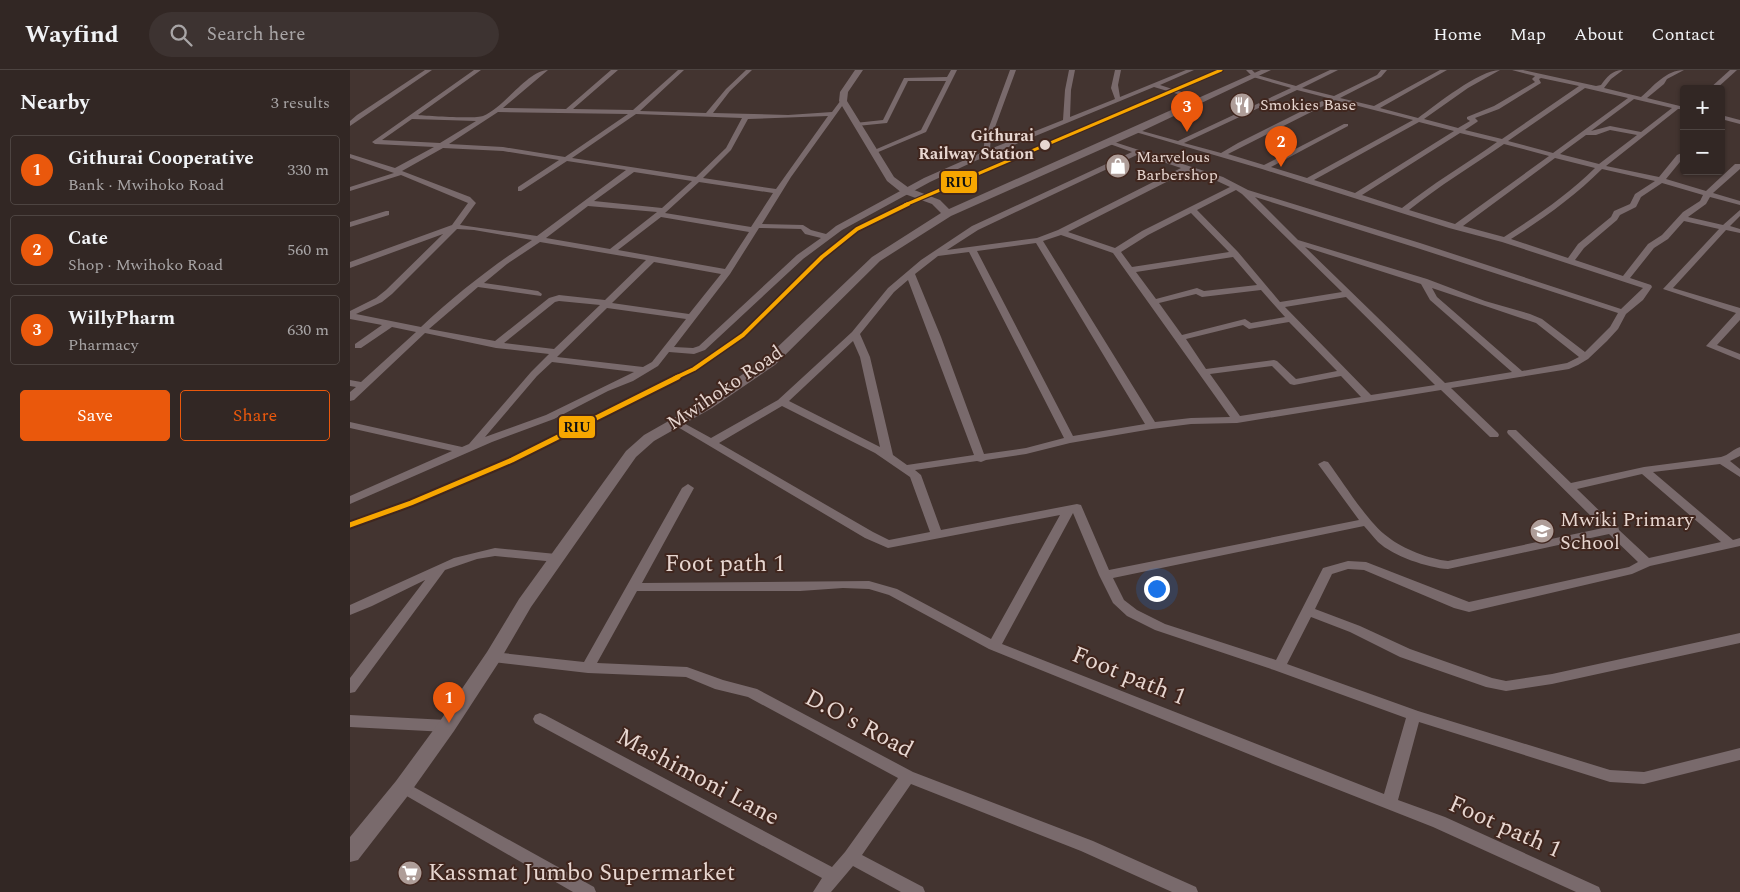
<!DOCTYPE html>
<meta charset="utf-8">
<style>
body{margin:0;font-family:Spectral,serif;background:#3d3331;color:#f1f3f6}
.controls{position:absolute;right:15px;top:15px;display:grid;overflow:hidden;border-radius:5px;box-shadow:0 1px 4px #0004}
.controls button{width:45px;height:45px;display:grid;place-items:center;padding:0;border:0;border-bottom:1px solid #4d4441;background:#322724;color:#f1f3f6;font:25px sans-serif}
.you{position:absolute;left:806px;top:518px;width:18px;height:18px;margin:-12px;border:4px solid #fff;border-radius:50%;background:#1a73e8;box-shadow:0 0 0 8px #1a73e833}
.badge{display:grid;place-items:center;width:32px;height:32px;border-radius:50%;background:#ea580c;color:#fff;font-size:16px;font-weight:700}
.pin{position:absolute;translate:-50% -41px;filter:drop-shadow(0 1px 2px #0008)}
.pin::after{content:'';position:absolute;top:26px;width:18px;height:15px;background:inherit;clip-path:polygon(0 0,100% 0,50% 100%)}
.list{margin:0;padding:0;list-style:none}
h2{display:flex;justify-content:space-between;align-items:center;height:65px;margin:0;padding:0 20px;font-size:21px}
h2 small{font-size:16px;font-weight:400;color:#a8a5a6}
.list li{display:grid;grid-template-columns:32px 1fr auto;gap:15px;align-items:center;box-sizing:border-box;height:70px;margin:0 10px 10px;padding:0 10px;border:1px solid #4d4441;border-radius:5px}
.list b{display:block;font-size:19px;white-space:nowrap}
.list p{margin:0;font-size:16px;white-space:nowrap;color:#a8a5a6}
.list em{font-size:16px;font-style:normal;color:#a8a5a6}
.actions{display:flex;gap:10px;padding:15px 20px}
.actions a{flex:1;padding:11px 0;border:1px solid #ea580c;border-radius:5px;text-align:center;font-size:18px;color:#ea580c}
.actions .main{background:#ea580c;color:#fff}
.icon{flex:none;width:28px;height:28px;fill:none;stroke:currentColor;stroke-width:2;stroke-linecap:round;stroke-linejoin:round}
.map{position:relative;flex:none;width:1390px;height:822px;overflow:hidden}
header{display:flex;align-items:center;gap:30px;box-sizing:border-box;height:70px;padding:0 25px;background:#322724;border-bottom:1px solid #4d4441}
header strong{font-size:24px}
nav{display:flex;gap:28px;margin-inline-start:auto;font-size:18px}
.search{width:350px;height:45px;background:#3d3331;display:flex;align-items:center;gap:12px;box-sizing:border-box;padding:0 18px;border-radius:28px;color:#a8a5a6;font-size:19px}
main{display:flex}
aside{flex:1;background:#322724}
.map>svg:first-child{display:block}
.lines{fill:none;stroke-linecap:round;stroke-linejoin:round}
.minor{fill:#796a6c;fill-rule:evenodd}
.tertiary{fill:#796a6c;fill-rule:evenodd}
.rail-1-far2-casing{stroke:#40261e;stroke-width:5.5}
.rail-1-far1-casing{stroke:#40261e;stroke-width:7}
.rail-1-casing{stroke:#40261e;stroke-width:9}
.rail-1-far2{stroke:#f7a600;stroke-width:3}
.rail-1-far1{stroke:#f7a600;stroke-width:4}
.rail-1{stroke:#f7a600;stroke-width:5}
.stop-dot{fill:#e7d6d0;stroke:#40261e;stroke-width:2}
.labels{text-anchor:middle;dominant-baseline:central;stroke-width:4;stroke-linejoin:round;paint-order:stroke}
.far-poi-label{font-size:16px;fill:#e7d6d0;stroke:#40261e;text-anchor:start}
.far-stop-label{font-size:16px;font-weight:bold;fill:#e7d6d0;stroke:#40261e;text-anchor:end}
.street-label{font-size:20px;fill:#e7d6d0;stroke:#40261e}
.poi-label{font-size:20px;fill:#e7d6d0;stroke:#40261e;text-anchor:start}
.near-street-label{font-size:24px;fill:#e7d6d0;stroke:#40261e}
.near-poi-label{font-size:24px;fill:#e7d6d0;stroke:#40261e;text-anchor:start}
.line-badge{stroke:#40261e;stroke-width:2}
.pale-badge-label{font-size:14px;text-anchor:middle;font-weight:bold;fill:#111}
</style>
<header>
<strong>Wayfind</strong>
<div class="search"><svg class="icon" aria-label="search" viewBox="0 0 24 24"><circle cx="10" cy="10" r="6"/><path d="M15 15l6 6"/></svg>Search here</div>
<nav><a>Home</a><a>Map</a><a>About</a><a>Contact</a></nav>
</header>
<main>
<aside>
<h2>Nearby<small>3 results</small></h2>
<ul class="list">
<li><span class="badge">1</span><div><b>Githurai Cooperative</b><p>Bank · Mwihoko Road</p></div><em>330 m</em></li>
<li><span class="badge">2</span><div><b>Cate</b><p>Shop · Mwihoko Road</p></div><em>560 m</em></li>
<li><span class="badge">3</span><div><b>WillyPharm</b><p>Pharmacy</p></div><em>630 m</em></li>
</ul>
<div class="actions"><a class="main">Save</a><a>Share</a></div>
</aside>
<div class="map">
<svg width="1390" height="822" viewBox="0 0 1390 822">
<rect width="100%" height="100%" fill="#433430"/>
<g class="lines">
<g class="minor">
<path d="M75,0h7l-82,56v-5l7,-6z"/>
<path d="M124,0h7l-63,45c11,1 58,4 65,1 21,-8 45,-46 65,-46l-45,38 63,1 45,-39h7l-45,39 60,1 45,-40h6l-44,41 66,2 20,-24 20,-19h6l-22,21 -17,22 75,2 44,-3 9,-12h4v2l-54,75 -29,47 41,1 8,5 15,4 10,-8 88,-48 59,-26 2,-14 25,-68h6l-25,68 -1,11 73,-29 2,-30 4,-20h6l-4,20 -1,27 45,-18 -4,-11 4,-18h6l-3,15 2,12 66,-27h8l-34,15 46,15 -5,1 -47,-14 -179,74 -45,21 -88,48 -39,29 -98,91 -11,4 -25,-2 -11,14 -25,15 -25,10 -54,28 -62,23 -142,62v-8l102,-45 -102,-23v-6l112,25 7,-3 62,-72 18,-18 -53,-6 -71,-15 -71,67 -4,1v-9l6,-5 -6,-1v-6l11,2 55,-50 -24,-5 -31,21h-6v-4l27,-19 -32,-6v-8l26,-13 10,-8 57,-56 -93,34v-6l102,-37 16,-22 -67,-28 -51,16v-4l44,-14 -44,-15v-4l45,14 39,-21 -59,-3 -3,-2zM148,42l130,2 -63,43 -62,-10 -54,-3zM286,44l106,4 -16,30 -30,29 -124,-19zM478,46l-52,73 -73,-11 28,-28 17,-31zM62,49l64,2 -36,22 -58,-3zM93,78l60,3 56,9 -41,27v4h3l46,-30 59,9 -89,66 -77,-11 16,-22 -6,-6 -68,-26zM284,102l58,9 -30,27 -68,-7zM349,112l74,11 -22,34 -86,-14zM238,136l69,6 -47,37 -64,-11zM311,147l88,15 -24,37 -107,-19zM409,158l42,1 4,5 16,4 -24,17 -98,91 -6,2 -19,-1 56,-73zM107,159l17,1 58,10c-40,26 -77,55 -111,87l-65,-13 26,-12 10,-8zM190,172l106,18 -41,40 -46,-5 -10,3 -54,43 -66,-12 49,-42 63,9 1,-2 -4,-3 -54,-8 23,-19zM304,192l67,12 -32,40 -77,-11zM209,231l41,4 -46,44 -50,-6 51,-41zM257,238l79,11 -34,43 -9,5 -86,-10zM202,292l82,10 -88,43 -61,22 52,-61z"/>
<path d="M601,0h6l-31,62 -50,21h-4v-2l49,-21 25,-49h-38l-21,42 -30,3 -2,-1v-2l28,-3 21,-42 43,-1z"/>
<path d="M896,0h6l5,5 39,11 34,-16h8l-36,18 32,8 43,-21 4,-5h6l-6,7 -41,21 34,8 66,-36h7l-67,38 38,10c18,-13 61,-48 82,-48l-32,18 -44,31 34,9 12,-7 -3,-2v-2l27,-11 41,-24 -3,-3 3,-3 -23,-6h11l73,16 5,-1c6,-8 11,-15 22,-15l-12,9 -7,9 37,9c13,-11 25,-27 43,-27l-17,9 -3,5 -17,14 37,9v2h-6l-72,57 53,11 18,-22 7,-3v5l-18,22 40,12 29,-27h5v5l-27,24 27,8v4l-30,-8 -4,7 -18,13 35,8 17,-15v6l-10,10 10,3v4l-14,-3 -53,58 67,20v12l-23,25 23,9v6l-34,-14 30,-33 -73,-24 56,-60 -35,-8 -16,18 -14,9 -24,30 21,7 1,2 -9,13 -17,14 -8,15 -11,12 -19,18 -10,6 -9,4 -118,19 47,45 1,2 -1,2h-8l-49,-47 -204,33 -46,1 -39,5 -82,14 -44,11 -40,6 -5,2 -4,-1 -62,9 6,5 20,55 136,-26 4,1 28,65 250,-50 -41,-56 6,-3 4,1c15,20 40,61 60,75 15,12 41,22 60,24l155,-33 -95,-94 -1,-2 1,-2h8l55,53 73,-16 77,-10c8,-2 12,-8 19,-10v9l-10,5 10,8v8l-20,-13 -67,8 80,68 7,-2v8l-90,20 -18,8 -163,38 -15,-4 -90,-38 -16,-1 -16,5 -17,35 45,17 50,23 82,29 14,3 46,-7 188,-41v10l-188,41 -46,7 -20,-4 -86,-30 -50,-25 -39,-15 -24,47 131,47 192,59 34,2 96,-24v12l-96,24 -34,-2 -191,-60 -21,78 47,17 154,70 2,5h-25l-143,-65 -160,-63 -284,-115 -100,-54 -20,-6 -26,-1 -43,3h-163l-40,72 90,4 36,13 34,9 156,83 180,69 103,46 2,5h-26l-91,-41 -170,-67 -49,71 61,32 2,5h-24l-48,-26 -22,26h-18l9,-14 -287,-155 -2,-4 2,-4 5,-2 5,2 287,152 13,-15 53,-74 -150,-81 -33,-8 -29,-12 -98,-4 -95,-11 -5,-1 -2,-4 2,-4 5,-1 91,10 98,-174 6,-4 6,4 -52,95 227,-2 28,8 94,50 69,-124 -172,33 -23,-10 -194,-115 1,-2h8l31,17 67,-38 74,-68 36,-44 33,-28 51,-34 160,-74 -25,-9v-2h4l112,36 25,13 172,53 201,66 22,-21 -141,-46 -53,-14 -187,-59 -130,-38 3,-2 43,12 113,-53 -38,-11zM1191,8l38,8 -77,53 -37,-9 12,-8 1,-1 -3,-3 24,-9 42,-26 -2,-4zM1235,18l43,10 -75,55 -45,-12zM947,20l31,8 -90,45 -17,10 -37,-10zM1284,29l38,9 -31,24 -31,-6 -19,5zM985,30l78,20 -106,58 -36,-11 77,-41v-2h-4l-80,41 -36,-11zM1069,52l35,9 -99,62 -41,-13zM1260,60l27,5 -38,29 -39,-10 26,-19h10zM1110,63l37,9c-31,22 -65,42 -95,66l-40,-13zM1154,74l45,12 -94,68 -46,-14c30,-24 63,-44 95,-66zM789,84l42,14 -123,62 -21,8 -90,12 31,-20zM1205,88l40,10c-27,27 -59,48 -91,69l-41,-11zM1252,99l53,12 -20,13 -5,10 -16,7 -3,6 -33,27 -10,14 -57,-19c32,-20 64,-43 91,-70zM838,101l29,10 13,6 -88,44 -27,17 -47,-16zM1312,113l41,12 -3,6 -17,11 -21,23 -14,9 -25,32 -48,-16 9,-12 33,-28 3,-5 16,-8 5,-10zM886,120l6,4 100,98 -62,10 -42,-50 -41,-42zM905,127l159,50 204,66 -8,14 -25,25 -43,-33 -12,-5 -45,-13 -58,-22 -129,-39zM841,143l38,39 -97,15 -11,-15 27,-17zM711,165l52,18 117,164 -39,1 -36,4 -112,-181zM686,173l109,181 -72,12 -96,-185zM955,177l116,37 9,16 82,72 -67,11zM619,182l95,186 -38,10 -42,6 -43,-117 -26,-63 23,-18zM883,187l24,28 -53,6 -7,-3 -41,11 -20,-27zM558,210l66,175 -67,10 -14,-10 -23,-98 -10,-23 34,-42zM1082,218l104,35 43,34 -12,6 -45,8 -85,-74zM911,220l24,27 -34,6 -6,-4 -63,16 -23,-32 37,-9 6,3zM996,227l89,88 -64,10 -86,-88zM939,252l48,49 -41,8 -19,-18 -3,-1 -68,9 -20,-30 57,-14 6,4zM503,271l7,16 20,90 -91,-46zM922,296l18,18 4,1 47,-9 20,21 -121,19 -30,-42zM432,336l93,47 35,24 20,55 -41,8 -16,-8 -154,-89zM1292,404l79,68 -72,16 -30,-28 -1,-4 -4,-1 -37,-36zM723,443l26,62 14,28 14,13 28,14 119,40 132,48 -22,76 -382,-150zM1014,456c5,5 9,11 14,16 15,14 50,26 70,27l161,-35 29,28 -9,5 -160,35 -103,-40 -18,-1 -25,7 -47,92 -111,-36 -28,-14 -13,-10 -11,-22z"/>
<path d="M1380,0h7l-21,19h-7z"/>
<path d="M1371,45l19,5v4l-19,-5z"/>
<path d="M36,141h3v4l-39,12v-5z"/>
<path d="M145,478l61,6 4,1 2,3 -2,3 -4,1 -61,-6 -18,3 -32,11 -90,122 -5,1v-15l75,-98 -53,26 -22,9v-10l104,-47z"/>
<path d="M0,645l97,5 5,2 2,4 -2,4 -5,2 -97,-5z"/>
<path d="M53,711l191,106 2,5h-23l-175,-101 -3,-4 3,-4z"/>
</g>
<path class="tertiary" d="M505,0h8l-15,22 -1,9 47,76 15,11 31,12 9,9 312,-139h10l-133,63 -187,83 -71,45 -105,104 -63,43 -58,33 -18,16 -105,150 -32,55 -45,69 -44,62 -52,67 -8,2v-25l46,-56 44,-60 47,-69 32,-53 107,-148 18,-16 58,-33 63,-43 107,-102 69,-44 -9,-9 -30,-11 -15,-12 -48,-80 1,-9z"/>
<defs>
<path id="rail-1-far2" d="M555,135l316,-135"/>
<path id="rail-1-far1" d="M325,308l19,-9 49,-34 79,-78 35,-28 51,-25"/>
<path id="rail-1" d="M0,455l61,-22 101,-43 166,-83"/>
</defs>
<use href="#rail-1-far2" class="rail-1-far2-casing"/>
<use href="#rail-1-far1" class="rail-1-far1-casing"/>
<use href="#rail-1" class="rail-1-casing"/>
<use href="#rail-1-far2" class="rail-1-far2"/>
<use href="#rail-1-far1" class="rail-1-far1"/>
<use href="#rail-1" class="rail-1"/>
</g>
<defs>
<symbol id="restaurant-disc" viewBox="-11 -11 22 22"><circle r="9.5" fill="#ae9d98" stroke="#40261e"/><path d="M-5-6h1v4h1v-4h1v4h1v-4h1v5L-1.5 .5V6h-2V.5L-5-1ZM5-6V6H3V1.5H1.5Q1.5-4 5-6Z" fill="#fff"/></symbol>
<symbol id="shop-disc" viewBox="-11 -11 22 22"><circle r="9.5" fill="#ae9d98" stroke="#40261e"/><path d="M-5-2.5h2.3a2.7 3.5 0 0 1 5.4 0H5L5.5 6h-11ZM-1.5-2.5h3a1.5 2.3 0 0 0-3 0Z" fill="#fff"/></symbol>
<symbol id="school-disc" viewBox="-11 -11 22 22"><circle r="9.5" fill="#ae9d98" stroke="#40261e"/><path d="M0-5L7-2L0 1L-7-2ZM-4 1L0 2.5L4 1V4Q0 6-4 4Z" fill="#fff"/></symbol>
<symbol id="supermarket-disc" viewBox="-11 -11 22 22"><circle r="9.5" fill="#ae9d98" stroke="#40261e"/><path d="M-6-5.5h2.5l.6 2H6L4.5 2H-2.5L-4.4-4H-6ZM-1.5 3.2a1.3 1.3 0 1 0 .1 0ZM3 3.2a1.3 1.3 0 1 0 .1 0Z" fill="#fff"/></symbol>
</defs>
<g fill-rule="evenodd">
<use href="#restaurant-disc" x="878" y="21" width="28" height="28"/>
<use href="#shop-disc" x="754" y="82" width="28" height="28"/>
<use href="#school-disc" x="1178" y="447" width="28" height="28"/>
<use href="#supermarket-disc" x="46" y="789" width="28" height="28"/>
</g>
<circle class="stop-dot" cx="695" cy="75" r="6"/>
<g class="labels">
<g class="far-poi-label">
<text x="910" y="35">Smokies Base</text>
<text x="786" y="87">Marvelous<tspan x="786" dy="18">Barbershop</tspan></text>
</g>
<g class="far-stop-label">
<text x="684" y="66">Githurai<tspan x="684" dy="18">Railway Station</tspan></text>
</g>
<g class="street-label">
<text transform="translate(375 318) rotate(-34)">Mwihoko Road</text>
</g>
<g class="poi-label">
<text x="1210" y="450">Mwiki Primary<tspan x="1210" dy="23">School</tspan></text>
</g>
<g class="near-street-label">
<text x="375" y="494">Foot path 1</text>
<text transform="translate(779 606) rotate(22)">Foot path 1</text>
<text transform="translate(509 654) rotate(28)">D.O's Road</text>
<text transform="translate(348 707) rotate(28)">Mashimoni Lane</text>
<text transform="translate(1155 757) rotate(24)">Foot path 1</text>
</g>
<g class="near-poi-label">
<text x="78" y="803">Kassmat Jumbo Supermarket</text>
</g>
</g>
<g class="line-badge">
<rect x="590" y="100" width="38" height="24" rx="5" fill="#f7a600"/>
<rect x="208" y="345" width="38" height="24" rx="5" fill="#f7a600"/>
</g>
<g class="pale-badge-label">
<text x="609" y="117">RIU</text>
<text x="227" y="362">RIU</text>
</g>
</svg>
<div class="controls">
<button>+</button>
<button>−</button>
</div>
<div class="you"></div>
<div class="pin badge" style="left:99px;top:653px">1</div>
<div class="pin badge" style="left:931px;top:97px">2</div>
<div class="pin badge" style="left:837px;top:62px">3</div>
</div>
</main>
